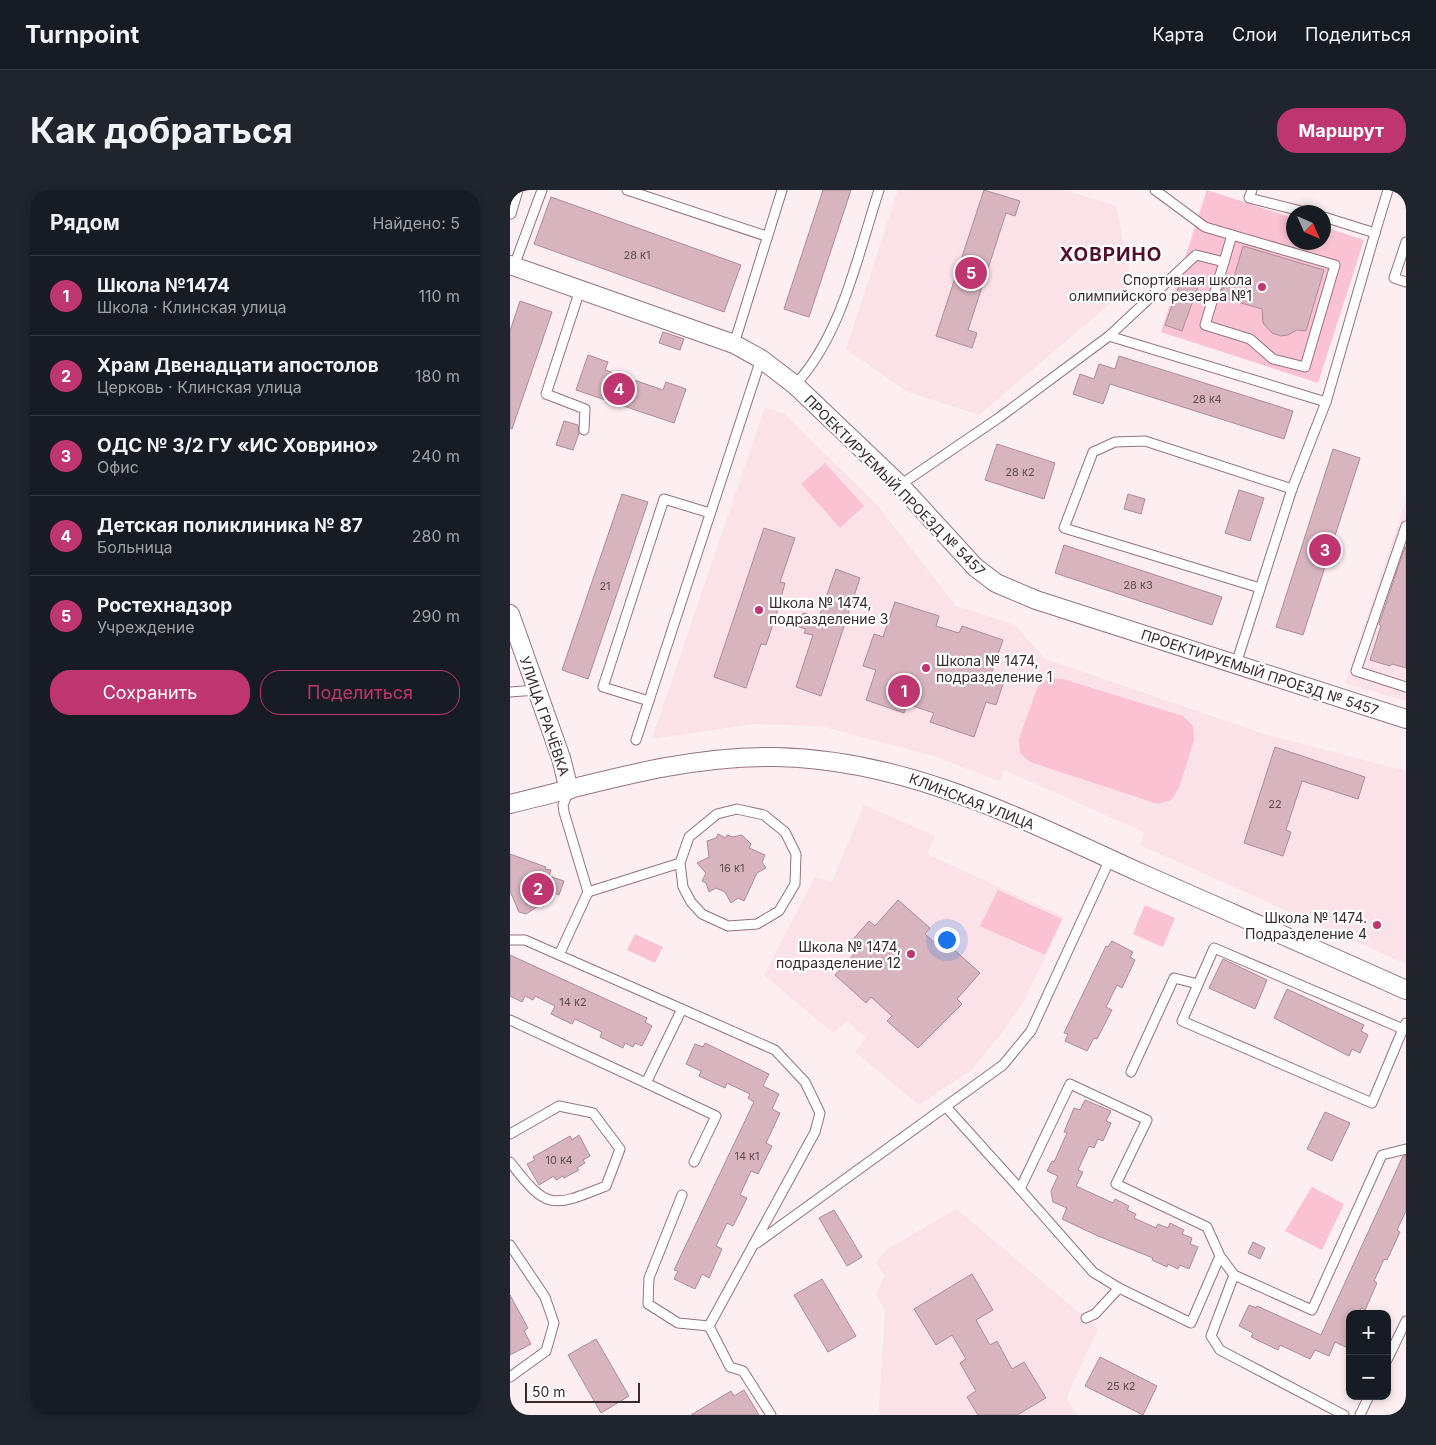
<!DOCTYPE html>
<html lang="ru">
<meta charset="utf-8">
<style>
body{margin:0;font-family:Inter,sans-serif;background:#20242c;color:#f1f3f6}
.controls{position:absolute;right:15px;bottom:15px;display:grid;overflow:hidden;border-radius:10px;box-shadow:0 2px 8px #0003}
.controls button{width:45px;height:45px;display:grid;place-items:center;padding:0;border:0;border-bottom:1px solid #363941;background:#171b24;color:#f1f3f6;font:25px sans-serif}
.compass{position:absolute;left:776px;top:15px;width:45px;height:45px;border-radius:50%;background:#171b24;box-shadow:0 2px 8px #0003;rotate:135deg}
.scale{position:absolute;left:15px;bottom:12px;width:115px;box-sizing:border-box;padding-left:5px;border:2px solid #382a2e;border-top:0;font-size:14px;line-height:18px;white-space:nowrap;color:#382a2e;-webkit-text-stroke:4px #fff;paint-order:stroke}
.you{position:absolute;left:436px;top:749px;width:18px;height:18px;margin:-12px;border:4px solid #fff;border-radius:50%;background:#1a73e8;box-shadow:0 0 0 8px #1a73e833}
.badge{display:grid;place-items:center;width:32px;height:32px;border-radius:50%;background:#bf356f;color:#fff;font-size:16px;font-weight:700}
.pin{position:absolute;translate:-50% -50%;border:2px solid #fff;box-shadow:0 1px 5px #0006}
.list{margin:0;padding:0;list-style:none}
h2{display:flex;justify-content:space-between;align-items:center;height:65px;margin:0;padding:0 20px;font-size:21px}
h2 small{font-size:16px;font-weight:400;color:#9ea1a6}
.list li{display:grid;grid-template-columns:32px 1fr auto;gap:15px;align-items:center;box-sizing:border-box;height:80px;padding:0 20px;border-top:1px solid #363941}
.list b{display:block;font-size:19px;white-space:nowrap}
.list p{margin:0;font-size:16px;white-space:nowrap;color:#9ea1a6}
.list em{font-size:16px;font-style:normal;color:#9ea1a6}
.actions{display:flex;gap:10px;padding:15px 20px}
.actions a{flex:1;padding:11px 0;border:1px solid #bf356f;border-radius:20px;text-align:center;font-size:18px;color:#bf356f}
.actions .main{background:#bf356f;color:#fff}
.map{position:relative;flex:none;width:896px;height:1225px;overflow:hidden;border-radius:20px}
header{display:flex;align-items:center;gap:30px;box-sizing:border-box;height:70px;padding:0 25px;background:#171b24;border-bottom:1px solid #363941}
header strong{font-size:24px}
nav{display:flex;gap:28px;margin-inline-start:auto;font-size:18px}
.intro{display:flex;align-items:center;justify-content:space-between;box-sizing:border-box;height:120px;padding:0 30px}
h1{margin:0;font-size:35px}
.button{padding:12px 22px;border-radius:20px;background:#bf356f;color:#fff;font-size:18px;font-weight:700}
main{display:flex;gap:30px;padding:0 30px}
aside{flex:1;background:#171b24;border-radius:20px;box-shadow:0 2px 8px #0003}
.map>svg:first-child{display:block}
.built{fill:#fbe1e8}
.green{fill:#fac2d2}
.building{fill:#d7b4be;stroke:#ad8c95}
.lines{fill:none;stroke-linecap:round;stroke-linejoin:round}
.lane-casing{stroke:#94747d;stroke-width:11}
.street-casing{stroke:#94747d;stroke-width:20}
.lane{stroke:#fff;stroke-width:9}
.street{stroke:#fff;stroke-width:18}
.poi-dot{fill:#bf356f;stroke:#fff;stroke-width:2}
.labels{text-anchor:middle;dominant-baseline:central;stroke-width:4.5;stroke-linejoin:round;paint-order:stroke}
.number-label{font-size:11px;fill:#604c52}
.poi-label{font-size:14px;fill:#382a2e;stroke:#fff;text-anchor:end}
.street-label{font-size:14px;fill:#382a2e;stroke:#fff}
.district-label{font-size:19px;font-weight:bold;letter-spacing:1px;fill:#510f2b;stroke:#fff}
</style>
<header>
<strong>Turnpoint</strong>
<nav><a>Карта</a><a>Слои</a><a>Поделиться</a></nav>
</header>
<div class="intro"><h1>Как добраться</h1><a class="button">Маршрут</a></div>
<main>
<aside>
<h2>Рядом<small>Найдено: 5</small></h2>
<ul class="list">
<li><span class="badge">1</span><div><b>Школа №1474</b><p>Школа · Клинская улица</p></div><em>110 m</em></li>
<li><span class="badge">2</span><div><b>Храм Двенадцати апостолов</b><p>Церковь · Клинская улица</p></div><em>180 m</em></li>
<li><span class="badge">3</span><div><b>ОДС № 3/2 ГУ «ИС Ховрино»</b><p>Офис</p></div><em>240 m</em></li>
<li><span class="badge">4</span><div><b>Детская поликлиника № 87</b><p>Больница</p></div><em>280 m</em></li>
<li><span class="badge">5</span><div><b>Ростехнадзор</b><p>Учреждение</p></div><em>290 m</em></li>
</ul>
<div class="actions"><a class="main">Сохранить</a><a>Поделиться</a></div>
</aside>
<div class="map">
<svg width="896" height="1225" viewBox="0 0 896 1225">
<rect width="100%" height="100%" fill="#fceef1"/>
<g class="built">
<path d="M388,0h167l51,16 16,79 -153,130 -73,-24 -60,-42z"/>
<path d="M255,217l19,7 93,91 79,101 59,19 30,34 222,76 139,36v193l-266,-119 4,-13 -140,-62 -5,11 -65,-25 -113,-30 -69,-2 -100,15z"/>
<path d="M896,310v201l-61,-18z"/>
<path d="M354,615l71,31 -8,18 137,63 -40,84 -22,32 -31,37 -52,35 -64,-53 11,-14 -19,-17 -14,12 -69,-58 51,-98 17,5z"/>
<path d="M444,1020l5,1 139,118 -32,69 11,17h-197l-1,-8 6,-96 -9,-17 9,-19 -9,-12 10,-13z"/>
</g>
<g class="green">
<path d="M697,0l86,28 1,24h30v-15l40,13 -46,143 -157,-51z"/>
<path d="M315,273l39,43 -24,22 -39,-44z"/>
<path d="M540,488l13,1 120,37 10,10 1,14 -15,48 -8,12 -13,4 -128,-42 -10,-9 -1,-14 19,-53z"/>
<path d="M488,700l64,29 -17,36 -65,-29z"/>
<path d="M635,715l30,13 -12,29 -30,-13z"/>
<path d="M125,744l28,13 -8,16 -28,-13z"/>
<path d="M802,997l32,17 -22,46 -37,-19z"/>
</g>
<g class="building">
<path d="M313,0h28l-42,127 -25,-8z"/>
<path d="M474,0l36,11 -5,15 -9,-3 -38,117 9,3 -5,15 -36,-12z"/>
<path d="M41,7l190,68 -17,47 -190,-68z"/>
<path d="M733,56l81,24 -18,61 -9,-1 -9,5 -7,1 -9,-3 -9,-10 -1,-14 -42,-12 5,-15 7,2z"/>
<path d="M673,85l17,6 -18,50 -17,-6z"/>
<path d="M10,111l32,11 -40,117 -2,-1v-97z"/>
<path d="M153,142l21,7 -4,11 -21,-7z"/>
<path d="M78,165l20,7 -3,8 58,20 3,-8 20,7 -12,34 -98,-33z"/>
<path d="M609,166l174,55 -9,28 -174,-55 -7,20 -30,-10 7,-20 14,5 5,-15 16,5z"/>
<path d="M54,231l14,4 1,8 -6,17 -17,-5z"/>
<path d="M487,254l58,19 -11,36 -59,-19z"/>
<path d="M823,259l27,9 -57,177 -27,-8z"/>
<path d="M729,300l25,8 -14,43 -25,-8z"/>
<path d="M112,304l26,8 -60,177 -26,-9z"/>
<path d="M618,304l17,5 -4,15 -17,-5z"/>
<path d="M254,338l31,10 -15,44 5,1 -7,26 -12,36 -5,-1 -15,44 -32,-11z"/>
<path d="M554,355l158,52 -10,28 -157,-52z"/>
<path d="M895,357h1v121l-14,-4 -2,2 -20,-6 11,-34 -2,-2z"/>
<path d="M326,379l24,9 -39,118 -25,-9 17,-52 -9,-2 2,-4 -7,-2 4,-14 16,4z"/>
<path d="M385,412l44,14 -3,10 23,7 3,-7 41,14 -12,34 14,4 -9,27 -10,-3 -12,35 -44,-15 4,-9 -27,-9 -3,9 -38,-13 10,-30 -13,-4 11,-32 9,3z"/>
<path d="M765,557l90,30 -7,22 -56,-18 -16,49 5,2 -8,24 -39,-13z"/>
<path d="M208,644l8,4 1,-3 6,2 9,-2 9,9 -2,4 16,7 -3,7 4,6 -9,5 -13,28 -6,-3 -7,5 -6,-11 -9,-4 -7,4 -3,-9 -4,-2 4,-8 -9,-10 12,-6 -2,-16 9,-3z"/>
<path d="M0,664l36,13 -1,2 6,1 -2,6 15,5 -5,14 -10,-4 -5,15 -4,-1 -14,9 -7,-2 -9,-21z"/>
<path d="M388,710l32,28 -5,6 20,18 5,-6 30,27 -23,26 5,5 -44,44 -31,-27 5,-5 -21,-19 -5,6 -31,-28 23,-25 -8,-7 19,-22 6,5z"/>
<path d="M602,751l21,11 -3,5 5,3 -13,28 -5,-3 -11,22 6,3 -15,29 -3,-1 -7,13 -22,-10 3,-7 -4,-1 42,-87 2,1z"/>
<path d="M0,765l137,63 -2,4 7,4 -10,20 -7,-3 -2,4 -8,-4 -2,5 -23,-11 2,-5 -27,-13 -3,5 -21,-10 4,-8 -20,-10 -2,4 -8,-4 -3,6 -12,-6z"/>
<path d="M713,769l44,21 -12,29 -46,-21z"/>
<path d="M777,799l77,36 -3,6 7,4 -8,18 -8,-4 -3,7 -75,-38z"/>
<path d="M195,853l64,31 -6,12 16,8 -7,15 8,4 -14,30 6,3 -14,28 -7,-3 -11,24 7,3 -14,28 -6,-3 -11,23 6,3 -13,29 -7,-4 -7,15 -21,-10 4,-8 -4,-1 80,-168 -6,-4 2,-4 -23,-11 -2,5 -26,-12 2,-5 -15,-7 9,-20 8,3z"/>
<path d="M575,910l26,11 -5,10 5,2 -8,18 -5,-2 -4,9 -5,-2 -11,24 5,2 -7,14 37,17 2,-4 14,7 -2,4 9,4 -2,4 22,10 2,-4 10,4 2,-5 14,7 -2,4 10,4 -2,6 8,3 -9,22 -9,-4 -2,4 -10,-5 -1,3 -15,-7 1,-2 -55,-22 -36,-17 5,-11 -14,-6 -2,-11 7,-15 -11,-5 5,-10 2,1 13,-29 -3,-1 10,-24 6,2z"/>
<path d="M815,922l25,11 -18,38 -25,-12z"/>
<path d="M69,945l11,21 -7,4 2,3 -8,5 2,2 -15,8 -1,-2 -7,4 -2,-4 -15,9 -12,-21 8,-4 -2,-3 37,-21 2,4z"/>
<path d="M896,965v56l-9,19 3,2 -13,28 -3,-1 -10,22 3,2 -12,27 -4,-2 -2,6h-9v35l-15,-7 -6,14 -14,-6 -5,9 -30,-14 -2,5 -27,-13 2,-4 -14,-7 10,-21 7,3 1,-2 64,29 82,-179z"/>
<path d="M324,1020l28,47 -15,9 -28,-48z"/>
<path d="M743,1052l12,6 -5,11 -12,-6z"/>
<path d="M462,1084l21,36 -17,10 14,25 7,-4 15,28 12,-7 22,36 -29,17h-39l-11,-18 9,-6 -16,-28 6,-4 -14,-24 -16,10 -22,-36z"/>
<path d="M312,1089l34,57 -28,16 -34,-57z"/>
<path d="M0,1105l18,33 -4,3 7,13 -21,11z"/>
<path d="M86,1149l33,57 -28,17 -33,-58z"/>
<path d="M590,1167l57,29 -14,29 -58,-29z"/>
<path d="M234,1200l15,25h-68l40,-24 3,5z"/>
</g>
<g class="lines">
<defs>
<g id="lane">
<path d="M117,0l139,46"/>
<path d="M742,0l-3,8 56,14"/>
<path d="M1,24l7,-24"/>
<path d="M814,27l51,16 13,-43"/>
<path d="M896,52l-12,36 12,4"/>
<path d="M714,72l-19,63 45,14 23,20 32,8 30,-102 -103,-30"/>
<path d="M4,76l28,-76"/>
<path d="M70,100l-34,104 39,15 -1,21"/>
<path d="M599,146l217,66 -34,87 -56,175"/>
<path d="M224,154l48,-154"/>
<path d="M285,195c47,-50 63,-131 84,-195"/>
<path d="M816,212l49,-169"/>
<path d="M390,295l100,-68 109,-81 87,-81 28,7 8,-27 -27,-8 -50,-37"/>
<path d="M896,336l-50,145 50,16"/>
<path d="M750,398l-196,-60 29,-76 22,-10 30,-1 147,48"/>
<path d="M0,502l26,-2"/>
<path d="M139,511l-46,-14 61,-188 46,14"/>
<path d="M126,550l125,-381"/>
<path d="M59,600l-6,15 1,7 24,80 92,-29 9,-26 28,-23 20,-5 27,6 21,17 11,22 -1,30 -16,27 -22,13 -29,2 -26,-12 -11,-12 -8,-15 -3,-24"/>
<path d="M78,702l-29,63 123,54 -36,74 70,33 -22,46"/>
<path d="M0,750h15l34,15"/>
<path d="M0,830l136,63"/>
<path d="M893,839l-189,-81 -32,73 190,82 31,-74 3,-6"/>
<path d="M621,882l43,-94 24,6"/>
<path d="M437,918l73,81"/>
<path d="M0,944l49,-28 34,7 27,36 -14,37c-55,22 -59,24 -96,-24"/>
<path d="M172,1005l-33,83 -1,26 30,19 31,3 106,-194 5,-19 -15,-31 -30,-32 -93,-41"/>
<path d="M247,1053l246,-178 28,-34 79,-172"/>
<path d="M0,1055l35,52 9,26 -8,28 -36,26"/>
<path d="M710,1066l-29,67 -72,-35 -26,-16 -73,-83 50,-105 77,36 -31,64 91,43 13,29 14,19 -23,61 9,14 124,65"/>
<path d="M724,1085l78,35 70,-155 24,-6"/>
<path d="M576,1128l9,-4 24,-26"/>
<path d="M199,1136l21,41 13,4 28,44"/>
<path d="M877,1170l19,-39"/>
<path d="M0,1221l2,4"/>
<path d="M850,1225l9,-19"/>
</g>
<g id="street">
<path d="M0,75l224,79 27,15 34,26 105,100 75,82 21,16 40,17 370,119"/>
<path d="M0,424l51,144 8,32"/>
<path d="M0,614c87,-21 176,-49 266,-47 134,3 245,62 365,116 88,39 177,77 265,117"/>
</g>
</defs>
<use href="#lane" class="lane-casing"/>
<use href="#street" class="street-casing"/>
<use href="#lane" class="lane"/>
<use href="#street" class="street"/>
</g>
<g class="poi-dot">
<circle cx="752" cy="97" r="5"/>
<circle cx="249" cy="420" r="5"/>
<circle cx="416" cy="478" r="5"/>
<circle cx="867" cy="735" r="5"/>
<circle cx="401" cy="764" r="5"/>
</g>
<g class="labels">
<g class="number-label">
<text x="127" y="65">28 к1</text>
<text x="697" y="209">28 к4</text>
<text x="510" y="282">28 к2</text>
<text x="628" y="395">28 к3</text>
<text x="95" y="396">21</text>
<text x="765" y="614">22</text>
<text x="222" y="678">16 к1</text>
<text x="63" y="812">14 к2</text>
<text x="237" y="966">14 к1</text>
<text x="49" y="970">10 к4</text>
<text x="611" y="1196">25 к2</text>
</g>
<g class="poi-label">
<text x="742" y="89">Спортивная школа<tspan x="742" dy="16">олимпийского резерва №1</tspan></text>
<text x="259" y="412" text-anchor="start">Школа № 1474,<tspan x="259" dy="16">подразделение 3</tspan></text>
<text x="426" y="470" text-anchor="start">Школа № 1474,<tspan x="426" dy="16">подразделение 1</tspan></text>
<text x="857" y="727">Школа № 1474.<tspan x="857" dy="16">Подразделение 4</tspan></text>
<text x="391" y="756">Школа № 1474,<tspan x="391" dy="16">подразделение 12</tspan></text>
</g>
<g class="street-label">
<text transform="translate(385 295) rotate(45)">ПРОЕКТИРУЕМЫЙ ПРОЕЗД № 5457</text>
<text transform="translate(750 482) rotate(18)">ПРОЕКТИРУЕМЫЙ ПРОЕЗД № 5457</text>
<text transform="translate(35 526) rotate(71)">УЛИЦА ГРАЧЁВКА</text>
<text transform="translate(462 611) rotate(21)">КЛИНСКАЯ УЛИЦА</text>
</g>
<g class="district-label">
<text x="601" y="64">ХОВРИНО</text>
</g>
</g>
</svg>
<div class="controls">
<button>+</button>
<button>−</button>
</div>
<svg class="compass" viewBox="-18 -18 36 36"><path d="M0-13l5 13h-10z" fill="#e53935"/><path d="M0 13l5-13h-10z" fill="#9ea1a6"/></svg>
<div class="scale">50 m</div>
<div class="you"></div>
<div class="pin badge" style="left:394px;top:501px">1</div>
<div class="pin badge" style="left:28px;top:699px">2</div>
<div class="pin badge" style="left:815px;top:360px">3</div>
<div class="pin badge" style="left:109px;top:199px">4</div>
<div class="pin badge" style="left:461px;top:83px">5</div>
</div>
</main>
